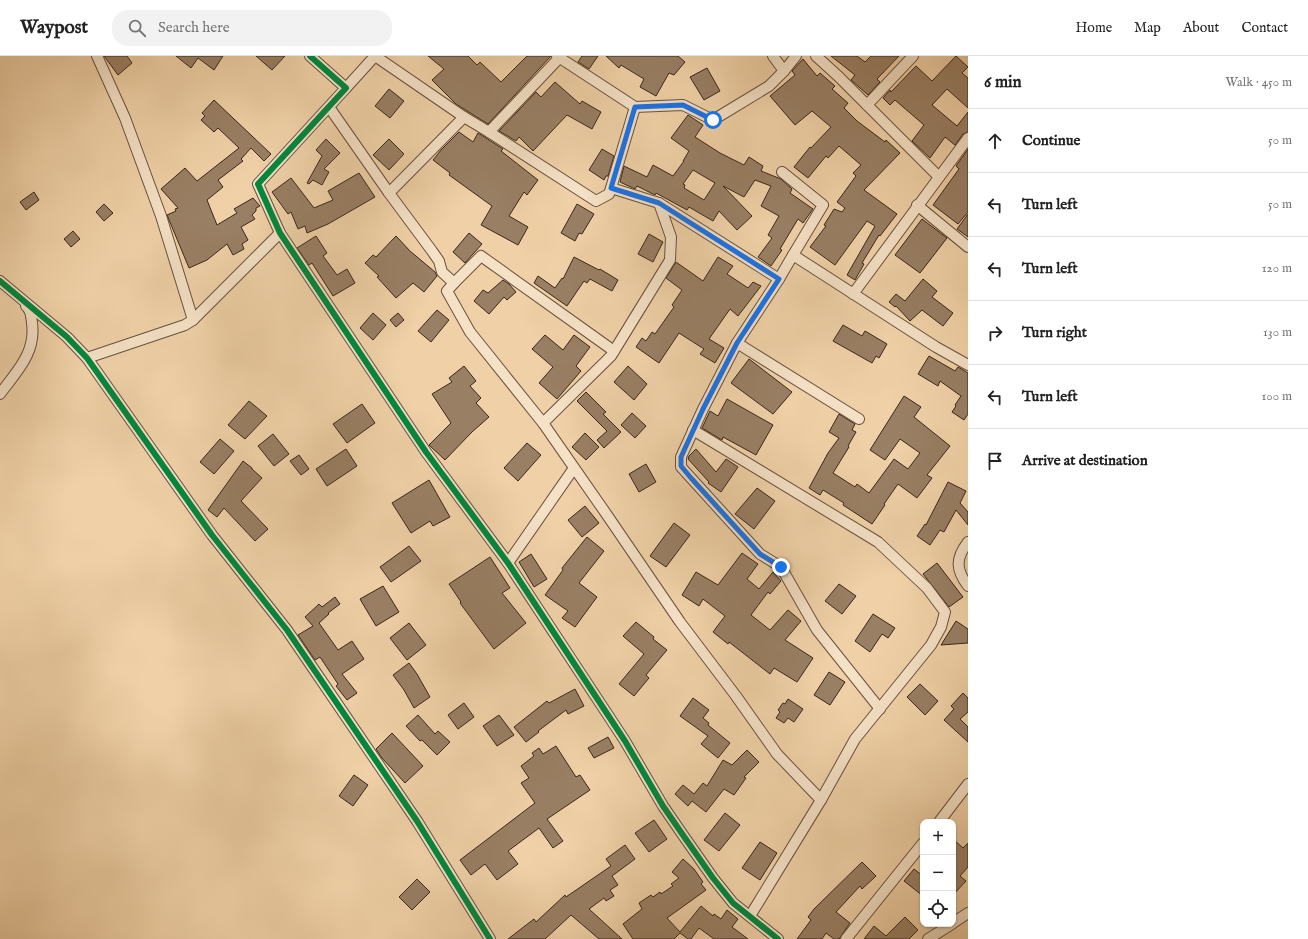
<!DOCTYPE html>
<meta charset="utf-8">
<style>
body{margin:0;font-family:"IM FELL English",serif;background:#f2f2f2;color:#222}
.controls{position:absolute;right:12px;bottom:12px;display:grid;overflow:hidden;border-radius:8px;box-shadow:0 1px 3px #0004}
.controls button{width:36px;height:36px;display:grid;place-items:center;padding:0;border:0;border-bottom:1px solid #e0e0e0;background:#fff;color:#222;font:20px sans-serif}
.stop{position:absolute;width:12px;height:12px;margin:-9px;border:3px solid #1a73e8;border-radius:50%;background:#fff}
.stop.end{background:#1a73e8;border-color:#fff;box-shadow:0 1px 4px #0008}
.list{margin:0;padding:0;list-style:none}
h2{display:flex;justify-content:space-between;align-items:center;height:52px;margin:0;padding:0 16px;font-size:17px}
h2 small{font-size:13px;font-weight:400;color:#767676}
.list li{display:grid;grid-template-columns:26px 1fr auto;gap:12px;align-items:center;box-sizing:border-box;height:64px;padding:0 16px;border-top:1px solid #e0e0e0}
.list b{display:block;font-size:15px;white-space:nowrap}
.list em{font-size:13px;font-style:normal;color:#767676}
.icon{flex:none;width:22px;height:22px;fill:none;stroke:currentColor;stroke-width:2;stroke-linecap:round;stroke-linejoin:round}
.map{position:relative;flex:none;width:968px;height:883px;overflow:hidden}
header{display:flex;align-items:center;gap:24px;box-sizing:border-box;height:56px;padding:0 20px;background:#fff;border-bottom:1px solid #e0e0e0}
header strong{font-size:19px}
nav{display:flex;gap:22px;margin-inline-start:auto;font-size:14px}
.search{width:280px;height:36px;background:#f2f2f2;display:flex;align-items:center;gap:10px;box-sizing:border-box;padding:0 14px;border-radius:16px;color:#767676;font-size:15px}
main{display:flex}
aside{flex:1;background:#fff}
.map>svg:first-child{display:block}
.building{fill:#997f64;stroke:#3b261c;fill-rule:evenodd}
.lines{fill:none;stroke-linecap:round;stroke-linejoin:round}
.street-casing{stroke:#68513f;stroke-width:12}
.street{stroke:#f5e1c6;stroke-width:10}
.cycleway-casing{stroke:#f5e1c6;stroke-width:8}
.cycleway{stroke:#00873e;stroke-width:6}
.route{stroke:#1a73e8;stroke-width:5}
</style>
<header>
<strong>Waypost</strong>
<div class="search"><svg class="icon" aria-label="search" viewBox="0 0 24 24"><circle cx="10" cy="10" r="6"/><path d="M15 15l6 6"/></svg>Search here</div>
<nav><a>Home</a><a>Map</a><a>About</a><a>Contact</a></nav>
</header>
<main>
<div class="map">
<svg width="968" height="883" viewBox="0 0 968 883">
<rect width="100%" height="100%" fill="#f0d1a7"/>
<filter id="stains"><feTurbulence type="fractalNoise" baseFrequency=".005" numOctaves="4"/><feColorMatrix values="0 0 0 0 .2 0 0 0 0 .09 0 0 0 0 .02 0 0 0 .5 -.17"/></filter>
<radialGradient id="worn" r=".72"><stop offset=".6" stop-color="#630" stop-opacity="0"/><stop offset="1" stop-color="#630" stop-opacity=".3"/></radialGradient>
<g class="building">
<path d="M104,0h23l5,7 -14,12z"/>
<path d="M176,0h47l-9,14 -16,-12 -7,10z"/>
<path d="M256,0h29l-13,14z"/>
<path d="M428,0h40l9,9 3,-3 21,20 26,-26h24l-63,68 -32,-20 -24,-24 12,-11z"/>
<path d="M582,0h16l-9,13 -11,-7z"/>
<path d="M606,0h72l7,6 -11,13 -5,-2 -13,23 -16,-9 4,-8 -23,-14 -2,3z"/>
<path d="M831,0h26l8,6 6,-6h28l-22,23 3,3 -12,13 -17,-15 4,-5z"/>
<path d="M956,0l12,11 -6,6 6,5v30l-21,-19 -15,16 25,21 11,-14v20l-5,2 -8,11 -10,-8 -15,21 -18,-17 12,-16 -29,-25 -5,5 -7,-7 7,-8 1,2 25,-26 16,15z"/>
<path d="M803,3l14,17 3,-3 15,13 -3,3 16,14 -4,5 13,13 28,21 1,-2 14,13 -36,37 33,24 -17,22 -1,-1 -17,28 2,1 -9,16 -8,-5 28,-49 -8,-5 -32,44 -25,-18 16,-21 -2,-1 10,-16 8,3 3,-4 -8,-6 19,-26 -3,-3 8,-8 -22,-19 -11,12 -2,-2 -18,22 -14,-11 16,-20 1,1 20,-21 -19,-16 -17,14 -25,-29 25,-21 -3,-4z"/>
<path d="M707,12l13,23 -16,9 -14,-23z"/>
<path d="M555,26l25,22 2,-3 19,11 -9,17 -25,-14 -34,36 -14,-14 -3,4 -17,-10 37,-39 5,5z"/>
<path d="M389,33l15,12 -14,17 -15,-12z"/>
<path d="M214,44l57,54 -7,7 -13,-13 -10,11 2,2 -25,19 5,7 -16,13 10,25 20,-12 -3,-4 19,-11 7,8 -4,2v3l-4,4 3,4 -14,8 7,13 -6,4 2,5 -11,6 -6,-11 -20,16 -18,8 -22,-53 9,-4 -1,-2 3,-1 -17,-19 24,-21 12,13 42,-33 -21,-20 -4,4 -13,-12 4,-4 -3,-3z"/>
<path d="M688,59l15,10 -8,12 25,16 24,12 5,-8 14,9 -2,5 20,8 11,10 -2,4 23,16 -10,14 -5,-4 -18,30 2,1 -11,16 -13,-9 14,-19 -4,-3 11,-19 -18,-10 10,-20 -16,-6 -11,17 -21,-11 29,30 -15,14 -18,-19 -6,10 -24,-14 -2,3 -31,-17 -1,2 -18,-9 -2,3 -15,-7 4,-16 23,11 6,-12 20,11 11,-15h-1l6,-10 -18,-13zM693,114l22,13 -11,17 -20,-12 1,-3 -2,-1z"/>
<path d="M459,76l14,10 5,-9 8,5 17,11 -2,2 37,29 -11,15 -3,-3 -15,24 19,11 -10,18 -37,-20 11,-19 -43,-31 1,-2 -17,-13 8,-10z"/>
<path d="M326,83l14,14 -16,16 5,3 -7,13 -9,-5 -4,4 -2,-1 15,-27 -6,-6z"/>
<path d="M389,83l15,15 -15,16 -16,-15z"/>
<path d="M602,93l12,7 -6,20h-2l-2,4 -15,-10z"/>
<path d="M968,93v63l-10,12 -25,-19 26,-36 -3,-3z"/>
<path d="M359,117l16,24 -47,27 -21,9 -2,-7 -7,3 -7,-17 -3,2 -16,-22 19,-14 23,30 19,-8 -5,-9z"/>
<path d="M34,136l5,8 -13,10 -6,-8z"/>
<path d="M104,148l9,9 -9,8 -8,-9z"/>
<path d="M577,148l17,10 -12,20 -3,-1 -4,8 -14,-8z"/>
<path d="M968,158v23l-11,-8z"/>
<path d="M922,163l25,19 -27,35 -25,-18z"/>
<path d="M73,175l7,8 -9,8 -7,-8z"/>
<path d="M469,177l13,11 -17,19 -12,-11z"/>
<path d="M649,178l14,8 -10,20 -15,-8z"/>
<path d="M316,180l11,17 -4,3 14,19 10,-6 8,14 -22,13 -21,-33 -3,2 -12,-17z"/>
<path d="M396,180l14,15 25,21 2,4 -13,16 -11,-9 -17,15 -19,-21 2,-1 -14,-13 8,-8 3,2z"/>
<path d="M574,201l25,13 1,-1 18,11 -6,11 -22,-12 -3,4 -3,-2 -17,25 -33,-23 4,-7 17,12 7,-10 1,1z"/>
<path d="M718,201l15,9 -6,8 21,14 5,-6 8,4 -23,30 -8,-7 -21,30 15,9 -9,15 -15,-9 4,-5 -25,-16 -20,30 -23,-16 6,-9 4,3 6,-9 3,2 19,-27 -2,-2 10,-15 -16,-12 10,-16 27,19z"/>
<path d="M923,223l14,12 -5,6 21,16 -10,13 -21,-16 -12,11 -14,-15 -1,1 -6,-5 7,-8 9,7z"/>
<path d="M503,224l6,4 7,8 -9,8 -3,-3 -15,17 -15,-13 9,-11 5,3z"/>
<path d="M437,254l12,10 -18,22 -13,-11z"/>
<path d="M373,257l13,12 -13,15 -13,-12z"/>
<path d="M398,257l6,7 -8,7 -6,-7z"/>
<path d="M843,269l19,11 3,-5 22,13 -8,14 -3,-2 -4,7 -39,-22z"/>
<path d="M545,279l18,15 11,-15 16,12 -14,19 5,5 -24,28 -18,-16 14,-16 -21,-18z"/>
<path d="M929,300l26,15 3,-4 10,6v41l-4,6 -12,-8 4,-6 -1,-1 6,-9 -21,-15 -2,5 -20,-12z"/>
<path d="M749,303l43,33 -19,22 -42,-31z"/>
<path d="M464,310l12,15 -6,5 11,12 -5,5 13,14 -17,15 -27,28 -16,-15 22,-22 -19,-29 20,-12 -3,-4z"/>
<path d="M628,310l19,18 -13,16 -20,-18z"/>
<path d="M586,336l20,20 -3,2 18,18 -17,16 -7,-8 10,-9 -30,-30z"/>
<path d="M904,340l17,11 -7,10 36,29 -23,29 5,3 -15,20 -19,-14 -14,20 1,1 -13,19 -29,-19 1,-2 -21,-13 -3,5 -11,-7 19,-35 11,-15 -10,-6 10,-18 16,10 -3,6 4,2 -8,14 1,1 -16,26 22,14 2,-3 12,9 25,-34 14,10 12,-16 -20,-14 -15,21 -15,-10z"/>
<path d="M727,343l46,26 -17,30 -33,-18 -1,3 -20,-12 8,-17 8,5z"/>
<path d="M249,345l18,15 -22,23 -17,-14z"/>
<path d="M362,348l13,19 -28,20 -14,-19z"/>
<path d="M632,357l14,13 -11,12 -14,-13z"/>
<path d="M585,377l14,14 -13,13 -14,-13z"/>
<path d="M273,378l16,20 -15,12 -16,-20z"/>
<path d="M220,383l14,12 -20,23 -14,-12z"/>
<path d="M527,387l14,12 -23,26 -14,-13z"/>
<path d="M346,393l11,17 -30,20 -11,-17z"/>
<path d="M696,393l20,23 10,-13 12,8 -17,25 -13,-9 1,-1 -21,-23 1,-3z"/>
<path d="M299,399l10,14 -8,6 -11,-14z"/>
<path d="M243,405l9,7v1l10,9 -21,23 27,28 -13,12 -31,-33 -7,9 -9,-7z"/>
<path d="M646,408l10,18 -17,10 -10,-18z"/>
<path d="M429,424l21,37 -17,9 -3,-5 -19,12 -19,-30z"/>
<path d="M948,426l18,9 -6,12 8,9v13l-12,-15 -12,22 -4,-2 -10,15 -13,-9 8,-12 1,1z"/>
<path d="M757,432l18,13 -21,28 -19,-15z"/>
<path d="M585,450l14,17 -17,14 -14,-17z"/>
<path d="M674,467l16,12 -24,32 -16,-11z"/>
<path d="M587,481l17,14 -25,32 18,14 -22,30 -13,-9 6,-7 -23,-16 18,-25 -1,-2z"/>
<path d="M409,490l12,15 -30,21 -11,-15z"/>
<path d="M742,497l16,11 -11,15 12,10 14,-17 8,9 -11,13 -2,-2 -17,23 19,15 18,-20 13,11 -16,19 28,18 -16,24 -23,-14 -4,6 -41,-32 -1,2 -15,-12 12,-16 -22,-17 -4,7 -17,-11 14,-23 22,13z"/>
<path d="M531,498l16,25 -13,8 -15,-25z"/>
<path d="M490,501l20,31 -8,5 24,30 -32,26 -34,-46 1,-1 -12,-18z"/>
<path d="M937,507l26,34 -14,10 -26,-33z"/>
<path d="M839,528l17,12 -14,18 -17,-13z"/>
<path d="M383,530l16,26 -23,14 -16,-27z"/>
<path d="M335,541l5,7 -12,9 1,1 -10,9 19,27 14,-9 12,18 -22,15 15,19 -10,7 -11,-14 2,-2 -18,-27 -5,3 -17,-25 15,-9 -8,-9 14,-13 3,3z"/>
<path d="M873,558l22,14 -7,10 -6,-4 -12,18 -15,-11z"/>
<path d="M956,565l12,8v14l-27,2z"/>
<path d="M636,566l18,15 -1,2 14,11 -21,25 3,3 -15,18 -15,-12 25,-30 -21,-18z"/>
<path d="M409,567l17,22 -19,15 -17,-22z"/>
<path d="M409,607l8,11 13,23 -16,11 -10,-18 -11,-15z"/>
<path d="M829,616l16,10 -15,23 -16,-10z"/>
<path d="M920,628l18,17 -13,14 -18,-18z"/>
<path d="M575,633l9,17 -16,8 -2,-4 -28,21 1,1 -13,10 -12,-15 33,-26 2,2z"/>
<path d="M963,637l5,5v14l-8,7 8,8v15l-24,-22 10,-11 -3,-3z"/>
<path d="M693,642l16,12 -6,8 6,5 -1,2 22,18 -12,15 -17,-14 7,-8 -28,-20z"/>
<path d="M788,643l15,10 -9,13 -6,-4 -4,5 -8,-5 4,-6 -2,-2 5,-7 2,1z"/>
<path d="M464,647l10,14 -16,12 -10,-14z"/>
<path d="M418,659l17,19 3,-3 12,11 -13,13 -15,-15 -2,1 -14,-15z"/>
<path d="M499,659l15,20 -17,11 -14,-20z"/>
<path d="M392,677l31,33 -18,17 -24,-26 -5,-8z"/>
<path d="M608,681l6,11 -20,10 -6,-10z"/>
<path d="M556,690l20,31 4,-2 10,15 -43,29 16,22 -10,7 -14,-20 -31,23 10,13 -21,16 -12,-16 -14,11 -11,-15 75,-57 -14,-20 8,-5 -8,-12 13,-10 -2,-3 7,-5 4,6z"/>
<path d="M747,694l12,12 -15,15 2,1 -12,17 -10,-6 -18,23 -14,-11 -4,5 -13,-12 8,-9 11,9 9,-11 4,3 16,-26 9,5z"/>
<path d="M354,719l14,10 -15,21 -14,-10z"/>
<path d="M725,757l15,12 -21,26 -15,-11z"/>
<path d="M654,764l13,19 -18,13 -14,-19z"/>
<path d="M953,783l10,9 5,-5v24l-8,9 6,5 -13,14z"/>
<path d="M760,786l17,11 -17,27 -18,-12z"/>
<path d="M625,789l10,14 -23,17 6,9 -8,5 4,6 -8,5 -2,-3 -15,11 33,30h-23l-28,-24 -26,24h-37l26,-20 2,3 29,-27 1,2 45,-31 -5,-7z"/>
<path d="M683,803l11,10 9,13 -2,2 5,6 -39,28 13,14 21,-26 12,10 1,-2 7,5 6,-9 11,9 -6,8 16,12h-34l-15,-11 -8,11h-3l-8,-6 -6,6h-41l-10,-15 19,-15 -3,-6 12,-8 2,2 7,-5 1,2 12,-8 -2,-2 8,-6 -7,-6z"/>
<path d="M862,806l14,14 -14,13 -2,-3 -24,26 14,11 -11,16h-5l-8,-6 -4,6h-25l14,-19 -3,-3 6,-8z"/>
<path d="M914,813l9,7v20l-19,-15z"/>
<path d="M417,823l13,13 -18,18 -13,-13z"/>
<path d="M905,861l13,13 -9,9h-45l10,-13 12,10z"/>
</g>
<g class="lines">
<defs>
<g id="street">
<path d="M97,0l28,62 36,98 32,104"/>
<path d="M310,0l36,32 -88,96 22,49 146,219 82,111 117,178 38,65 22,32 28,40 20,25 45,36"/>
<path d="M375,0l89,61"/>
<path d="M557,0l78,51 48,-2 30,15 56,-34 15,-15 12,-15"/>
<path d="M773,0l11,15"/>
<path d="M816,0l22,20 101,101"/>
<path d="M346,32l29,-32"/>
<path d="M867,49l46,-49"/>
<path d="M329,51l60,86 43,58 7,10 3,11 12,11 -7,8 23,41 73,91 64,92 73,107 56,74 41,58 44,46"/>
<path d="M635,51l-24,81 48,15 120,76"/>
<path d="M489,76l107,69 13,-7 2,-6"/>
<path d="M782,116l41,33 -30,50"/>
<path d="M389,137l75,-76 25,15 72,-76"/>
<path d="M917,149l51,42"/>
<path d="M0,225l67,56 20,21 125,177 75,95 130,191 73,118"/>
<path d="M454,227l27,-27 133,95"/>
<path d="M853,238l115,-156"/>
<path d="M737,287l122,76"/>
<path d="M87,302l98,-33 8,-5 87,-87"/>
<path d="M0,338c17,-23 36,-41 32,-71 -1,-8 -1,-12 -6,-17"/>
<path d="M543,367l68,-67 59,-96 1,-23 -12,-34"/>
<path d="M693,374l185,112 49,46 18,24 -4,15 -10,18 -76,94 -34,61 -71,116"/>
<path d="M968,486c-13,17 -12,28 0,44"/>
<path d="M508,507l66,-95"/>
<path d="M880,653l-63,-79 -36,-63 -21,-13 -69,-76 -10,-11v-10l22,-48 34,-66 42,-64 14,-24 143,92 32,18"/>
<path d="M939,766l29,-38"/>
<path d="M953,867l15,-10"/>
<path d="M846,883l77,-96"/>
<path d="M928,883l24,-15"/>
</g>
</defs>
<use href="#street" class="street-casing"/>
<use href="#street" class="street"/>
<defs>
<g id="cycleway">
<path d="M310,0l36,32 -88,96 22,49 146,219 82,111 117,178 38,65 22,32 28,40 20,25 45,36"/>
<path d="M0,225l67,56 20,21 125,177 75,95 130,191 73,118"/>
</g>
</defs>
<use href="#cycleway" class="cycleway-casing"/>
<use href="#cycleway" class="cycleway"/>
</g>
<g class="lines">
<path class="route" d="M713,64l-30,-15 -48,2 -24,81 48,15 120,76 -42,64 -34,66 -22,48v9l10,12 69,76 21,13"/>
</g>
<rect width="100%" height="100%" filter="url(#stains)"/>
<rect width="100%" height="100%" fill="url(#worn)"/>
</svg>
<div class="controls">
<button>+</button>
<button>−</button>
<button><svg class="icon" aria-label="locate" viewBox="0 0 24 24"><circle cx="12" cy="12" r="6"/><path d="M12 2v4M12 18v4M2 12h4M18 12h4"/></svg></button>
</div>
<div class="stop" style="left:713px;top:64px"></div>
<div class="stop end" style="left:781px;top:511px"></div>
</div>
<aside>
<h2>6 min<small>Walk · 450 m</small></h2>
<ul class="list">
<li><svg class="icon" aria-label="ahead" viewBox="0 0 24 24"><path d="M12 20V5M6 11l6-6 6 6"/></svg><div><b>Continue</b></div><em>50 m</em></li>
<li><svg class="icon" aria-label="left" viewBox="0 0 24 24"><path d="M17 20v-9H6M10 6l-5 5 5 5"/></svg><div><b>Turn left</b></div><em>50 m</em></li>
<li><svg class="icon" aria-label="left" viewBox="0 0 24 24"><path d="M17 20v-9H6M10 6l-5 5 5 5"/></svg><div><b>Turn left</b></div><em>120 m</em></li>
<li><svg class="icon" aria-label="right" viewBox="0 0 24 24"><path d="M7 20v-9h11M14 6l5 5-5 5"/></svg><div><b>Turn right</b></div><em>130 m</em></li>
<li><svg class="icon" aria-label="left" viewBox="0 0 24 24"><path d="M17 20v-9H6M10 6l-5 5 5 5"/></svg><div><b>Turn left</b></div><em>100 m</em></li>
<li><svg class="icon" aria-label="arrive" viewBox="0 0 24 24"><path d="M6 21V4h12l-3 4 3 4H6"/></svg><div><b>Arrive at destination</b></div></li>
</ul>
</aside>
</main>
